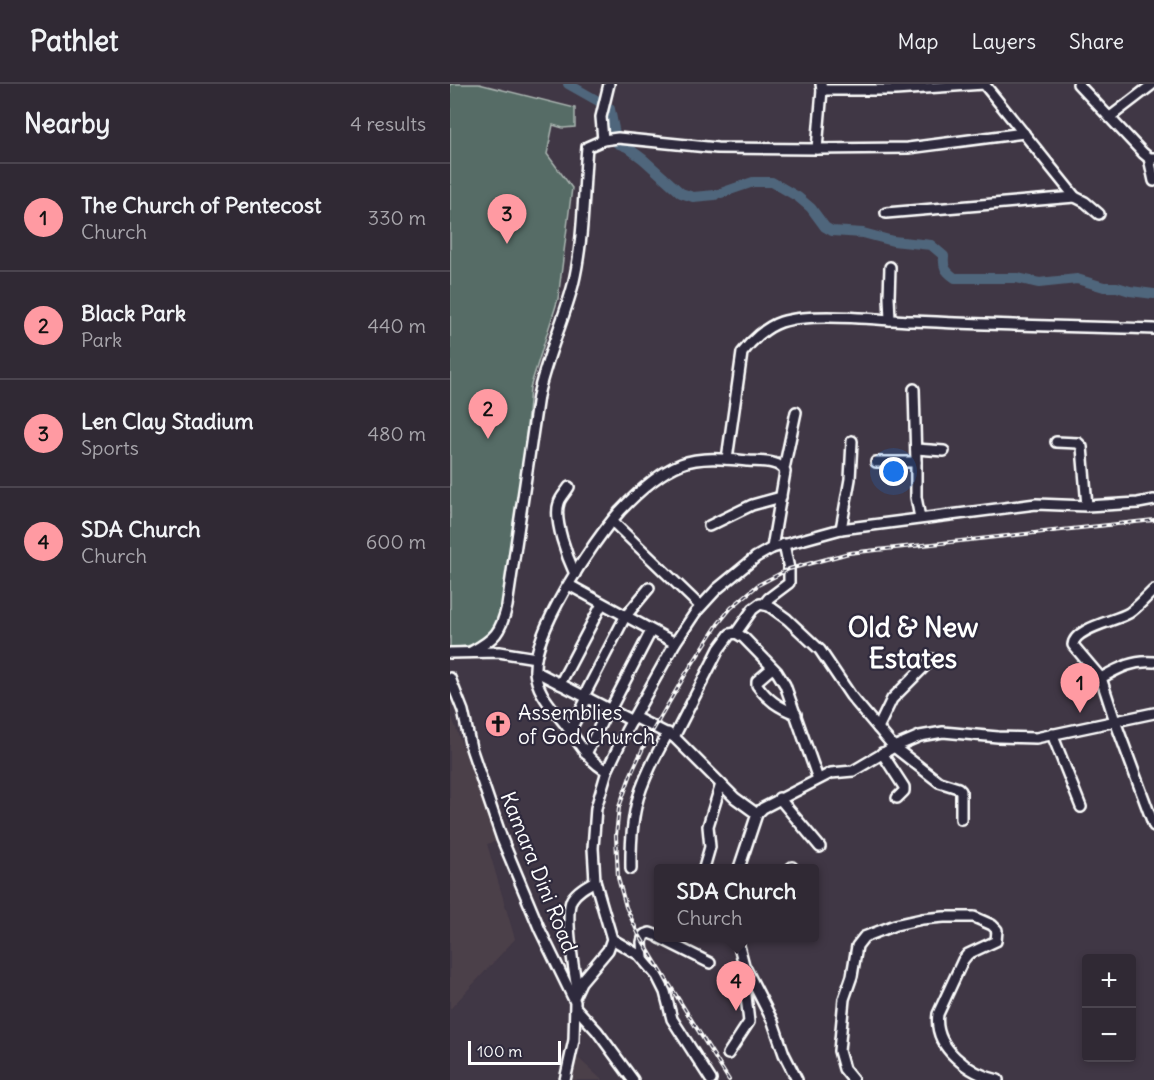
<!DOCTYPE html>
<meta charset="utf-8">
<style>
body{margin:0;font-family:Delius,sans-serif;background:#3c3540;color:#f1f3f6}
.controls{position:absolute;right:18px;bottom:18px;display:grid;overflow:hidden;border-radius:6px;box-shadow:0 3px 9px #0003}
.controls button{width:54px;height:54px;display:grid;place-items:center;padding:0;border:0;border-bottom:2px solid #4b454f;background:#302934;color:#f1f3f6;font:30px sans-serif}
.scale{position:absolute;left:18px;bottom:15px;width:93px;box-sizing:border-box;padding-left:6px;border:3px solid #fff;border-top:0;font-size:16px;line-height:21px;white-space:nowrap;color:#fff;-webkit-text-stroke:4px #2f2a3d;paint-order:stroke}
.you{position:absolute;left:444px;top:388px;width:21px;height:21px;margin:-15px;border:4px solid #fff;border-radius:50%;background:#1a73e8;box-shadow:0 0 0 9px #1a73e833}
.badge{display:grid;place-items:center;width:39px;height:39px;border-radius:50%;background:#ff9aa2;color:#111;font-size:20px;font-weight:700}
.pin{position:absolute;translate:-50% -50px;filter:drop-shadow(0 2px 3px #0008)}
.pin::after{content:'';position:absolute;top:32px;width:21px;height:18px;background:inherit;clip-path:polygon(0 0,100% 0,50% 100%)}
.popup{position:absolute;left:204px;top:780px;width:165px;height:78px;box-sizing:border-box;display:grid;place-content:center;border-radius:6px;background:#302934;filter:drop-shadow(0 2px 4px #0005);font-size:20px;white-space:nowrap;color:#a8a6ac}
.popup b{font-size:22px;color:#f1f3f6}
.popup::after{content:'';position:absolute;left:50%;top:100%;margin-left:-12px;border:12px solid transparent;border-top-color:#302934}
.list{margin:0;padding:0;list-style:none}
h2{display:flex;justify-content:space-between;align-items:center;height:78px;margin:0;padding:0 24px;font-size:26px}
h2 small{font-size:20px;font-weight:400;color:#a8a6ac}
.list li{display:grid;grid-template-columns:39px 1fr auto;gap:18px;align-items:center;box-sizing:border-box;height:108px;padding:0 24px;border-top:2px solid #4b454f}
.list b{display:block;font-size:22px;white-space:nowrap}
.list p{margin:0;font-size:20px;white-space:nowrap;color:#a8a6ac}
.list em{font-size:20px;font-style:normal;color:#a8a6ac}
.map{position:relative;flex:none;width:704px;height:996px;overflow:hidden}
header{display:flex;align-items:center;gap:36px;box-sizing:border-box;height:84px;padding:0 30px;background:#302934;border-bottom:2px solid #4b454f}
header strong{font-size:28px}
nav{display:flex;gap:33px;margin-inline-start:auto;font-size:21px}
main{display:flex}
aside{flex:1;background:#302934}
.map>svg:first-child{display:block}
.built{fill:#4c404a}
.green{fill:#576c66;stroke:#abb6b2;stroke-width:1.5}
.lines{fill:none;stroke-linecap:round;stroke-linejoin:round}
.river{stroke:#50667b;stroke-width:10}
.minor-casing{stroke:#fff;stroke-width:14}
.minor{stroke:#2f2a3d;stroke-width:9}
.rail-casing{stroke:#fff;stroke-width:4}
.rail{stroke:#2f2a3d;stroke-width:1.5;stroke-dasharray:4.5;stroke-linecap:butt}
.labels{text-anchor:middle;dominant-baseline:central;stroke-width:4.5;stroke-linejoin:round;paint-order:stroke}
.poi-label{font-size:21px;fill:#fff;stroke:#2f2a3d;text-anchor:start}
.street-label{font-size:21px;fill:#fff;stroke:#2f2a3d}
.district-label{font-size:27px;font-weight:bold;fill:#fff;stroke:#2f2a3d}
</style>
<header>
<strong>Pathlet</strong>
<nav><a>Map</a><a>Layers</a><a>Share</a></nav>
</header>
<main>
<aside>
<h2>Nearby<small>4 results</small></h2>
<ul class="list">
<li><span class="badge">1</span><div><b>The Church of Pentecost</b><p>Church</p></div><em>330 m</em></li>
<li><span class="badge">2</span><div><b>Black Park</b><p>Park</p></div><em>440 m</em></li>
<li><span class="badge">3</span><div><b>Len Clay Stadium</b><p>Sports</p></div><em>480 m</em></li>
<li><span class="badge">4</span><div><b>SDA Church</b><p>Church</p></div><em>600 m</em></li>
</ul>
</aside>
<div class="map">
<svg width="704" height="996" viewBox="0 0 704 996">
<rect width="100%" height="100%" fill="#403745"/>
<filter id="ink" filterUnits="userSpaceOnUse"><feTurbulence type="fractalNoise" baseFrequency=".0167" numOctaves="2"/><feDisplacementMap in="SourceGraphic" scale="12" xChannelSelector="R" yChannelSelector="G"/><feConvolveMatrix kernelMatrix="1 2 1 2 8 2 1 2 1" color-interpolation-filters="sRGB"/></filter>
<g filter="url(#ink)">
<g class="built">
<path d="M0,628l47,129 -10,3 28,95 -65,70z"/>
<path d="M127,973l25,23h-33z"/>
</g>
<path class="green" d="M0,0h29l96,24v19l-12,1 -10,-3 -6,29 25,34 -14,111 -28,89 -8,102 -18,114c-12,34 -17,43 -54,43z"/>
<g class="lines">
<g class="river">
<path d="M118,0l32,18"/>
<path d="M160,25l5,25"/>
<path d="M167,59l10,4 16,12 38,34 12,4 22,-2"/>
<path d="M271,109l32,-11h19l26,15 13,11 14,19 7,4 31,2 30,8 38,4 13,11c-1,11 1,15 11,22h62l22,5 38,-4 27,8h13l13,4 24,3"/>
</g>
<defs>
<g id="minor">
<path d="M371,0l1,6h73l89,-6"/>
<path d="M534,0l91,113 10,5 14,12"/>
<path d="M628,0l65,69 6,5h5"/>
<path d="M660,33l43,-33"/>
<path d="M153,56l-2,-23 8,-33"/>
<path d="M367,65l91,-1 116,-15"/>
<path d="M699,74l5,23"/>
<path d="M436,129l189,-16"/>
<path d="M440,236l-1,-23 1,-30"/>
<path d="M464,305l2,73"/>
<path d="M606,358l22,1 4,4 5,59"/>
<path d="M466,365l28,2"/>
<path d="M277,375l15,-106c9,-12 24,-26 39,-31 32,-10 97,-2 132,-1 80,4 160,6 241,8"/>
<path d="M426,378h40v35l4,21"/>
<path d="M334,385l12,-57"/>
<path d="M119,403c-3,5 -9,11 -10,16 -6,17 9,56 16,71"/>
<path d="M162,437l88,85"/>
<path d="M259,442l43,-21 29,-8"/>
<path d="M391,445l9,-50 2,-38"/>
<path d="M119,501l106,58"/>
<path d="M704,506c-8,7 -16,17 -25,23 -13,8 -55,15 -56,32l28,33 14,43 39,105"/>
<path d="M314,520l5,-6 20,-15v-14l-5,-25"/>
<path d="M286,549l17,-24 7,-5 9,2 18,13 33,31 31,46 43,51 45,35 19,6 3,3v28"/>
<path d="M21,568c24,-13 30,-20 36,-46l31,-210c8,-38 25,-73 35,-111 11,-45 10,-92 14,-138l16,-7 15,-2 99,10 100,1 5,-59"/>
<path d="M0,569l49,-1 37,6"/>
<path d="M322,584l-15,13v4c11,15 21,22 39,29"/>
<path d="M85,587l97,50"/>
<path d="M0,594l13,33 8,37 31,91 38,91 35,72 -1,38 -9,40"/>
<path d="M651,594c18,-10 32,-18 53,-16"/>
<path d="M110,600l42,-80"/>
<path d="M134,612l41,-79 24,-29"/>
<path d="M160,626l41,-79"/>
<path d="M184,633l40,20 61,61 22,16"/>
<path d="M428,644l14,-29 40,-40"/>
<path d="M120,647l17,-33"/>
<path d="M602,650l29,73"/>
<path d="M224,653l45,-88 11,-15 6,-1 8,5 33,34 8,13 33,94"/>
<path d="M432,669l22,34v4l-7,7"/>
<path d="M136,670l22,-45"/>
<path d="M157,687c-18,-9 -28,-28 -39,-43 -11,-15 -28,-31 -32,-50 -10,-39 58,-138 84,-167 17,-18 38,-38 61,-47 20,-8 46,-5 67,-3 12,1 32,-1 37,11l-13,76"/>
<path d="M329,714l41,49"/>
<path d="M254,784l6,-21 -2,-21 13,-42"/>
<path d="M289,784l18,-54 6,-6 68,-35 22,-2 41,-24 26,-11 23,-4 55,5 38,1 118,-25"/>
<path d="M341,784l1,-1"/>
<path d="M181,785c-1,-61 8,-84 37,-136"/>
<path d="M210,854l50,25"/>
<path d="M287,854l7,27 29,57 11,32 13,26"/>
<path d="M162,855l27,16 18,21 8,16 7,27 39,61"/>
<path d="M193,874l-1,-16 2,-7 6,-2 8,3"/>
<path d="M127,905c-3,-18 -13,-76 -5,-90 5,-8 14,-13 23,-18"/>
<path d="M124,913l7,-15 27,-32 4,-11 -17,-58 -2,-33 3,-40 11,-37 19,-40 49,-88 20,-30 22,-24 39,-32 16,-9 69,-19 195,-25 51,2 51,-3 16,-3"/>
<path d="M126,924l21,23 36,49"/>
<path d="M278,970l21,-32 -6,-52"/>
<path d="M403,996l-9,-11 -5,-18 5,-52 8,-23 5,-30 7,-9 31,-12 27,-6 22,-2h30l18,8 5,5 -1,11 -28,13 -5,6 -25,54c-5,34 32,60 60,66"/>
</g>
</defs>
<use href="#minor" class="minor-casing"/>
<use href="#minor" class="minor"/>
<defs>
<path id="rail" d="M279,996l-73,-117 -18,-30 -12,-26 -8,-29 -2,-42 3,-29 12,-33 14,-30 40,-69 33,-51 13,-16 27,-23 31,-16 60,-16 305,-33"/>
</defs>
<use href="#rail" class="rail-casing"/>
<use href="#rail" class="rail"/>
</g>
</g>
<defs>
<symbol id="church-disc" viewBox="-11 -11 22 22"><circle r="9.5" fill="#ff9aa2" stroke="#2f2a3d"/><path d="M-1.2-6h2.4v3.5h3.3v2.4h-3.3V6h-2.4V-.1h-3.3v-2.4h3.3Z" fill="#111"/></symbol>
</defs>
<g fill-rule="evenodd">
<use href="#church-disc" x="33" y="625" width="30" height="30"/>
</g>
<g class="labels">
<g class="poi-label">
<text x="68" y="628">Assemblies<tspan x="68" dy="24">of God Church</tspan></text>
</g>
<g class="street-label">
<text transform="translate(89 788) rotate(68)">Kamara Dini Road</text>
</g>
<g class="district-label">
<text x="463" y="543">Old &amp; New<tspan x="463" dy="31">Estates</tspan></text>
</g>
</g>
</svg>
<div class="controls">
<button>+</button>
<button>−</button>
</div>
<div class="scale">100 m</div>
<div class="you"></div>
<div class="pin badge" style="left:630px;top:629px">1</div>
<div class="pin badge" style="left:38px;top:355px">2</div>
<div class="pin badge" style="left:57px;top:160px">3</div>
<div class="pin badge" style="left:286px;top:927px">4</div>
<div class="popup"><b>SDA Church</b>Church</div>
</div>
</main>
